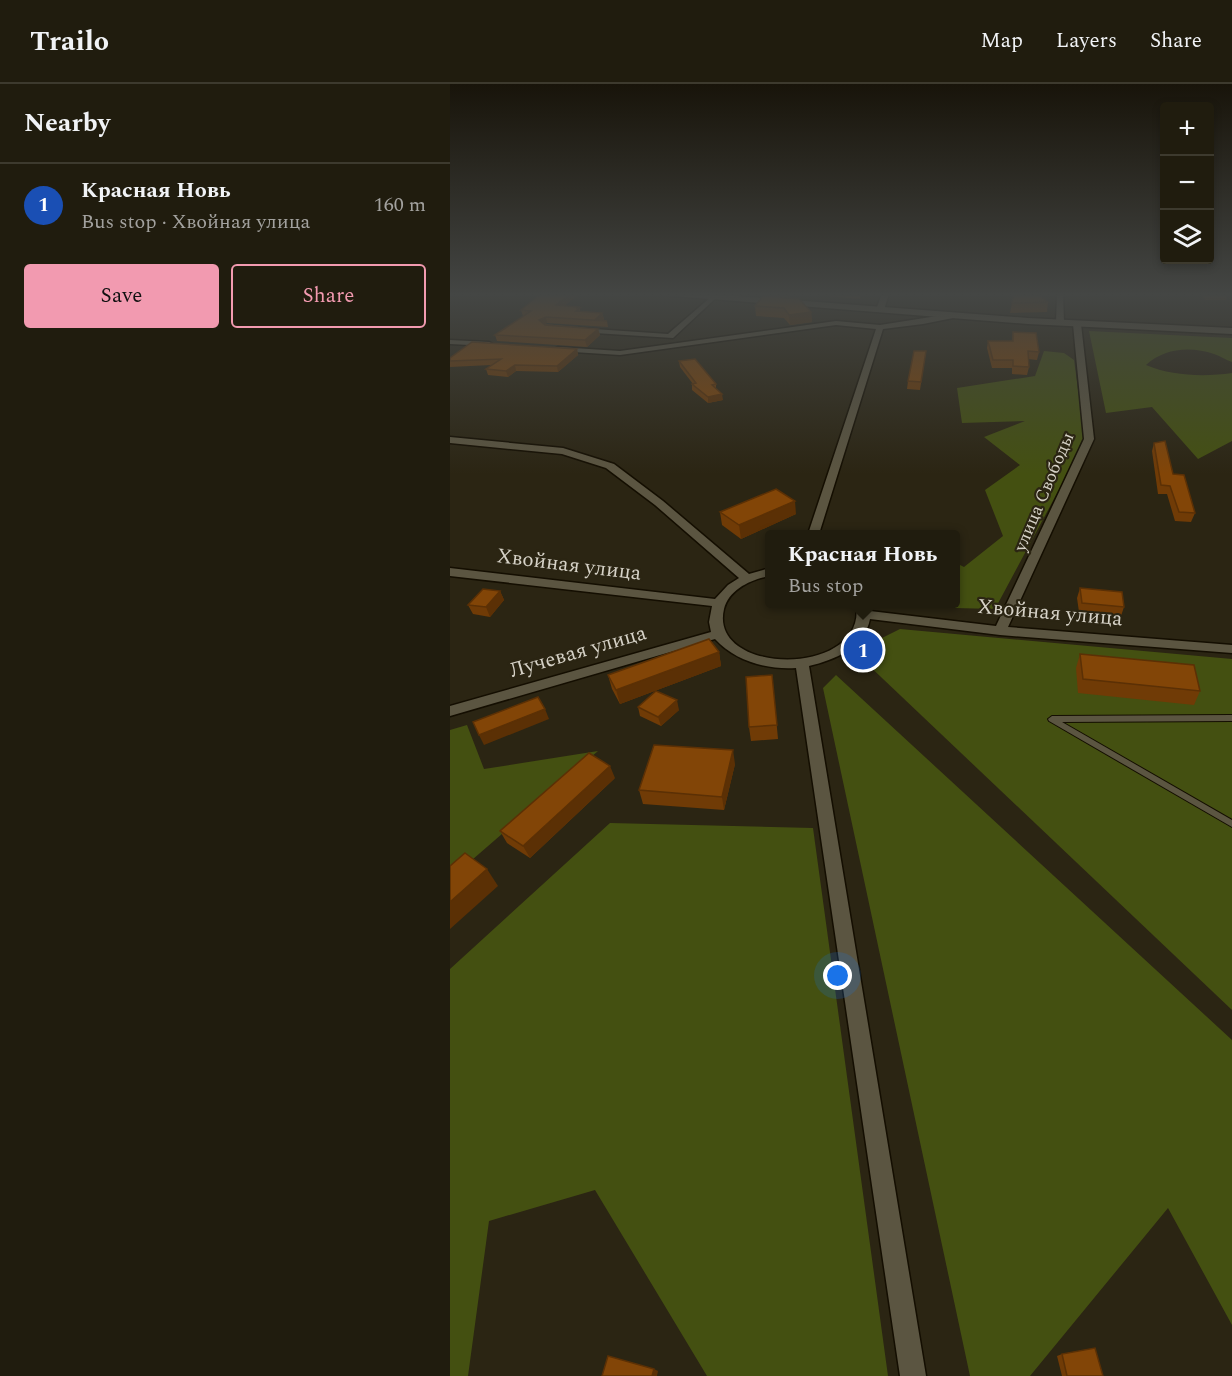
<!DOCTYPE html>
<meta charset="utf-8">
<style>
body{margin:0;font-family:Spectral,serif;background:#282517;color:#f1f3f6}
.controls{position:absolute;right:18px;top:18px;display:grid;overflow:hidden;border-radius:6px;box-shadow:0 3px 9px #0003}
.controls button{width:54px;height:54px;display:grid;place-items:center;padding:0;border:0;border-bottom:2px solid #3d3a2e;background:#201c0e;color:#f1f3f6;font:30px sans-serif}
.you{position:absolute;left:388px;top:892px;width:21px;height:21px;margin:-15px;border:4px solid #fff;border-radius:50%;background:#1a73e8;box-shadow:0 0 0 9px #1a73e833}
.badge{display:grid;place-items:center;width:39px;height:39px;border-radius:50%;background:#f29ab0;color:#fff;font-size:20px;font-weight:700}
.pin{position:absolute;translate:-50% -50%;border:3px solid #fff;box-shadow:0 2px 6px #0006}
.popup{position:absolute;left:315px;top:446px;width:195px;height:78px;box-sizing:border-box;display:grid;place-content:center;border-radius:6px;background:#201c0e;filter:drop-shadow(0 2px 4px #0005);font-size:20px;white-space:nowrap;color:#a2a19e}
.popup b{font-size:22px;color:#f1f3f6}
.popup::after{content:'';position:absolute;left:50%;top:100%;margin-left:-12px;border:12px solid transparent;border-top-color:#201c0e}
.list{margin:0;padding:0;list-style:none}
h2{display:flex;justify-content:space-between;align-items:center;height:78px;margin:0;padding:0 24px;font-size:26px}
h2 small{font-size:20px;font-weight:400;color:#a2a19e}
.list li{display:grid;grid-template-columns:39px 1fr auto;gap:18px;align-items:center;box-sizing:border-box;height:84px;padding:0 24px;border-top:2px solid #3d3a2e}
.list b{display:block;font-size:22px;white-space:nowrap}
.list p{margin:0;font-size:20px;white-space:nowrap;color:#a2a19e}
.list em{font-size:20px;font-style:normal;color:#a2a19e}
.actions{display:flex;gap:12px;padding:18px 24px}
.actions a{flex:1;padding:14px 0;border:2px solid #f29ab0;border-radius:6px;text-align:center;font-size:21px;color:#f29ab0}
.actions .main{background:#f29ab0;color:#111}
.icon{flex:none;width:33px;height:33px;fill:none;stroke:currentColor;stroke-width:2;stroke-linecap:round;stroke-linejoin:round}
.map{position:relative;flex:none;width:782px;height:1292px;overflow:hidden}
header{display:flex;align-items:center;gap:36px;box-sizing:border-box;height:84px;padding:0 30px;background:#201c0e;border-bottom:2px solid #3d3a2e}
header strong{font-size:28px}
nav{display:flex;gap:33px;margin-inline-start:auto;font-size:21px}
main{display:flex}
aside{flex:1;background:#201c0e}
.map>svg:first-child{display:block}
.forest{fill:#445011}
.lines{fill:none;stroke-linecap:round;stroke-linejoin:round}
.lane-casing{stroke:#140e01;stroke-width:2}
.street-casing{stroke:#140e01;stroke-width:3}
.secondary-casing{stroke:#140e01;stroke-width:3}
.lane{fill:#5b5541;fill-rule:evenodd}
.street{fill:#5b5541;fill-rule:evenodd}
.secondary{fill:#5b5541;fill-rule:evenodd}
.wall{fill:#703b06}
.shaded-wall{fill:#5b3005}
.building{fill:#824507;stroke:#5b3005;stroke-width:1.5}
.labels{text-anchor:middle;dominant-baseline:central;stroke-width:4.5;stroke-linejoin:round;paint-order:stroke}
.far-street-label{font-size:18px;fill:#d6d2c7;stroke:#2b2513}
.street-label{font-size:21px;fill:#d6d2c7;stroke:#2b2513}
</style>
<header>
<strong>Trailo</strong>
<nav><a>Map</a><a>Layers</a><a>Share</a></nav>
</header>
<main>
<aside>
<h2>Nearby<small></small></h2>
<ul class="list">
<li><span class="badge" style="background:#1a4fb4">1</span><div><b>Красная Новь</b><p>Bus stop · Хвойная улица</p></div><em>160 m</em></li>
</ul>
<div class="actions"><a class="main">Save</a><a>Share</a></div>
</aside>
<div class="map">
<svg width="782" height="1292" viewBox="0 0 782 1292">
<rect width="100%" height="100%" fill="#2b2513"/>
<g class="forest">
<path d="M639,247l143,7v24c-6,-2 -12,-6 -18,-8 -23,-8 -50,-6 -68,11 26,11 58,12 86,8v68l-34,18 -46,-52 -46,6z"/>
<path d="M594,267l20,2 10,7 11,81 -90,168 -40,-1 2,-16 -1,-29 8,4 39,-31 -18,-46 35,-25 -36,-28 41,-16 -63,2 -5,-35 78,-12z"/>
<path d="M450,545l332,30v351l-370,-351 12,-17z"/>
<path d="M386,591l396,365v285l-64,-117 -138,168h-60l-147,-688z"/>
<path d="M17,641l17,44 114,-18 -148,128v-149z"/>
<path d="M160,739l203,5 75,548h-181l-112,-186 -106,31 -21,155h-18v-407z"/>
</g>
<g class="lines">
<defs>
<path id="lane" d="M782,631v6l-170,1 170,98v7l-183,-106 -1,-2 4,-3z"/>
<g id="street">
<path d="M432,209h7l-5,17 -4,2 -4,-2z"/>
<path d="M607,209h6l1,30 -4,2 -4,-2z"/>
<path d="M262,212l5,1 -44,41 -94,-6 -4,-2 4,-2 89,6z"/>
<path d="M500,230l3,4 -30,6 -40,5 -64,205h-11l68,-205 -40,-4 -216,30 -62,-4 -4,-2 4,-2 62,4 216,-30 44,4z"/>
<path d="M627,238l4,2 13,115 -86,188 224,18v8l-232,-18 -130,-16c-5,28 -35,41 -61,47l117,710h-26l-104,-708c-29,2 -61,-7 -81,-29l-265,77v-10l261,-74 -2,-10 3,-16 -262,-30v-8l265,31 13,-14 11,-7 -84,-73 -49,-37 -44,-14 -112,-11v-6l113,11 51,16 49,37 86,73 21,-6v8c-18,3 -41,13 -46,33 -16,67 144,69 132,-5h12l2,7 126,15 88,-187 -11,-115z"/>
<path d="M0,256l39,2 4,2 -4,2 -39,-2z"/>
</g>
<path id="secondary" d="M207,209h41l330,25 204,10v6l-204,-10 -367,-29z"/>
</defs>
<use href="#lane" class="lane-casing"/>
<use href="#street" class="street-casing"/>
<use href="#secondary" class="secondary-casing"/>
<use href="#lane" class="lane"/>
<use href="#street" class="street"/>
<use href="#secondary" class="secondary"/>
</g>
<g class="wall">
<path d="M92,209h39l-17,13 16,2v3l22,2 2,6 -2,2h5l1,6 -61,-4 -3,1 54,5 2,6 -13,12 -90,-6 -2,-6 28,-19 -2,-6z"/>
<path d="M320,209h19l1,5 -20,-2z"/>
<path d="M341,209h71l-2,6z"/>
<path d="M750,209h28l-2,7h-21z"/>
<path d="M349,215l12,13 1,10 -22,3 -6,-7 -28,-2 -1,-10z"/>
<path d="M598,218l-1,10 -37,1 2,-10z"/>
<path d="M563,248l26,20 -2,8 -9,-1 1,8 -2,8 -15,-1v-6h-20l-5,-20 1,-7h24z"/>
<path d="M127,265l1,6 -20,17 -42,-1 -8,6 -20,-2 -2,-6 5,-4 -41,2v-9z"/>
<path d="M476,267l-6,39 -13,-1 1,-8z"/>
<path d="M229,277l37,23v5l7,11 -15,3 -16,-13v-6h1l-13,-17z"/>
<path d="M704,359l19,31 22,39 -4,9 -16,-1 -8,-27h-9l-6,-43z"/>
<path d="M270,428l76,2 -55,25 -19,-14z"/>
<path d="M630,504l44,19 -3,9 -42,-4 -2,-14z"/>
<path d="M50,507l4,9 -14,17 -17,-3 -5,-9z"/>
<path d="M269,568l2,14 -101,38 -8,-15 -4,-14z"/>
<path d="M630,570l120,37 -6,14 -116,-12 -2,-25z"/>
<path d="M322,591l6,64 -27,2 -2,-14z"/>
<path d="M188,623l41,3 -18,16 -21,-10z"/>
<path d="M285,680l-11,46 -81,-6 -4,-14z"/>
<path d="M165,694l-85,80 -23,-15 -7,-12z"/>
<path d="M612,1270l41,22h-41l-5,-20z"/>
</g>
<g class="shaded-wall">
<path d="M122,209h9l-24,18 -1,-6z"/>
<path d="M361,228l1,10 -22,3 -1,-10z"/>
<path d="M152,229l2,6 -2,2 -7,-1z"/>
<path d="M96,233l1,6 -6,3 -2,-6z"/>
<path d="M148,245l2,6 -13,12 -2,-7z"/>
<path d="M127,265l1,6 -20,17 -1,-6z"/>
<path d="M65,281l1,6 -8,6 -2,-6z"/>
<path d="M272,310l1,6 -15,3v-6z"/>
<path d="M345,417l1,13 -55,25 -2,-14z"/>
<path d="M50,507l4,9 -14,17 -4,-10z"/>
<path d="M269,568l2,14 -101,38 -4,-14z"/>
<path d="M227,616l2,10 -18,16 -3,-9z"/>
<path d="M95,625l4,10 -65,26 -5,-10z"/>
<path d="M283,666l2,14 -11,46 -2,-13z"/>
<path d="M160,682l5,12 -85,80 -7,-12z"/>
<path d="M37,785l11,17 -48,43v-27z"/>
<path d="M204,1285l4,2 -1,5h-5z"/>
</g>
<g class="building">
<path d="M92,209h30l-16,12 22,2 -2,1h4l-4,3 26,2 -7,7 12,1 -61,-4 -7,3 6,5 53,4 -13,11 -90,-5 36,-24 -10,-1z"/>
<path d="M389,209h22l-1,2z"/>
<path d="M564,209h22l12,9 -36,1z"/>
<path d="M755,209h23v2h-22z"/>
<path d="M313,212l36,3 12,13 -22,3 -5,-7 -29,-2z"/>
<path d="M563,248l23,1 3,19 -11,-1 1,16 -16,-1v-6h-20l-5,-19h25z"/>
<path d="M22,258l105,7 -20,17 -42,-1 -9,6 -20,-2 15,-10 -51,2v-3z"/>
<path d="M464,267h12l-5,31 -13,-1z"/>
<path d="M245,275l21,25 -4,1 10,9 -14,3 -16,-13 4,-1 -17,-22z"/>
<path d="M715,357l8,33 11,1 11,38 -16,-1 -9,-26 -9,-1 -7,-42z"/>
<path d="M326,405l19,12 -56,24 -19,-13z"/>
<path d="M630,504l42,4 2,15 -42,-4z"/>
<path d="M33,505l17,2 -14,16 -18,-2z"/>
<path d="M259,555l10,13 -103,38 -8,-15z"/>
<path d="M630,570l114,11 6,26 -117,-12z"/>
<path d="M322,591l5,50 -28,2 -3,-50z"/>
<path d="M206,607l21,9 -19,17 -20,-10z"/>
<path d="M88,613l7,12 -66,26 -6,-13z"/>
<path d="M204,661l79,5 -11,47 -83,-7z"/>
<path d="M139,669l21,13 -87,80 -23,-15z"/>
<path d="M15,769l22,16 -37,33v-36z"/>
<path d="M645,1264l8,28h-36l-5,-22z"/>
<path d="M158,1272l46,13 -2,7h-50z"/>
</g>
<linearGradient id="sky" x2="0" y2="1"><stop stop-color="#18140a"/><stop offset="0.54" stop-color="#444644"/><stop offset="1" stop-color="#444644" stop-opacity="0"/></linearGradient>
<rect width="782" height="390" fill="url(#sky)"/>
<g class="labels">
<g class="far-street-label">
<text transform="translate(594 408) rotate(-67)">улица Свободы</text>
</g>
<g class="street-label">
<text transform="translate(119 481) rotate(7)">Хвойная улица</text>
<text transform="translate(600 529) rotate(5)">Хвойная улица</text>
<text transform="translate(128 568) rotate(-16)">Лучевая улица</text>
</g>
</g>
</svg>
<div class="controls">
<button>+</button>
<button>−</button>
<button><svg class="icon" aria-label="layers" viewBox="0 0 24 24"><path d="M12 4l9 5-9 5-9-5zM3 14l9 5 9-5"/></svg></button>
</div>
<div class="you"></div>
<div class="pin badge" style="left:413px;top:566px;background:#1a4fb4">1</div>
<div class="popup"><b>Красная Новь</b>Bus stop</div>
</div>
</main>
